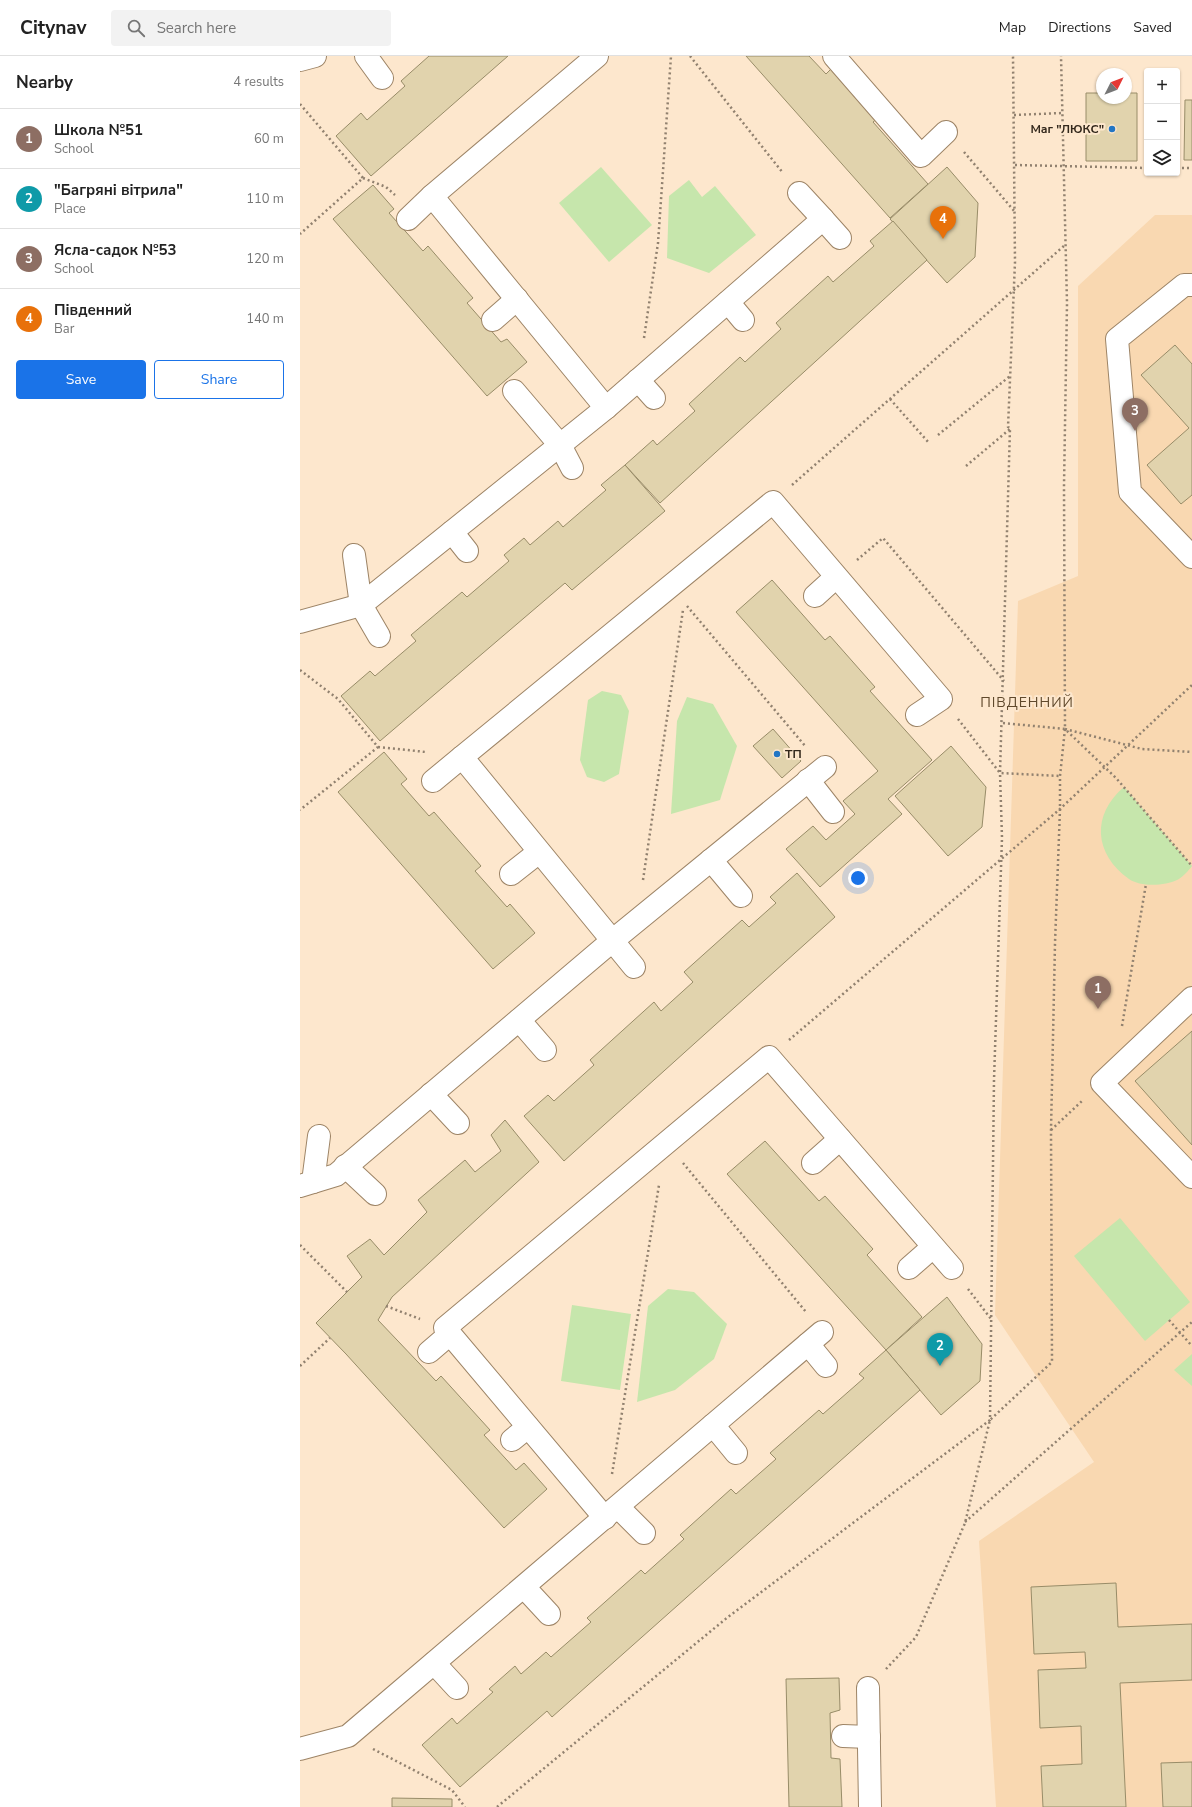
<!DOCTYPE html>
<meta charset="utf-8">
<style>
body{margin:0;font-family:"Nunito Sans",sans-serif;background:#f2f2f2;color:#222}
.controls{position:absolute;right:12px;top:12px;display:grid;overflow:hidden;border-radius:4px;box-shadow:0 1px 3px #0004}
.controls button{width:36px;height:36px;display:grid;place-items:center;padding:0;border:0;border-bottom:1px solid #e0e0e0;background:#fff;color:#222;font:20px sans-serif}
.compass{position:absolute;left:796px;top:12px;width:36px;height:36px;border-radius:50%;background:#fff;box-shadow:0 1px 3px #0004;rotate:48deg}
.you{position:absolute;left:558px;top:822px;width:14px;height:14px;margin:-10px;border:3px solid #fff;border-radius:50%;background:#1a73e8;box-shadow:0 0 0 6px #1a73e833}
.badge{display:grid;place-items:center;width:26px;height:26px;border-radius:50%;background:#1a73e8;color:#fff;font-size:13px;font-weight:700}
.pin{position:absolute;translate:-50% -33px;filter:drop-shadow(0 1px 2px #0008)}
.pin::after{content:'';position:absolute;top:21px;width:14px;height:12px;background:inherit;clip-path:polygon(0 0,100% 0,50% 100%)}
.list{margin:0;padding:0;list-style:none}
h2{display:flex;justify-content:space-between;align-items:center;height:52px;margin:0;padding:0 16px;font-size:17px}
h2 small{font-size:13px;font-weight:400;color:#767676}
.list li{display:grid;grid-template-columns:26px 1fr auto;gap:12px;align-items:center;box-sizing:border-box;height:60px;padding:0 16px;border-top:1px solid #e0e0e0}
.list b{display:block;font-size:15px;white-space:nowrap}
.list p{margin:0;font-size:13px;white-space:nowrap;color:#767676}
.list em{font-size:13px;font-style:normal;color:#767676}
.actions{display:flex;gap:8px;padding:12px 16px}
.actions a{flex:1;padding:9px 0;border:1px solid #1a73e8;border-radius:4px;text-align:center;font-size:14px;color:#1a73e8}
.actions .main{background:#1a73e8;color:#fff}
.icon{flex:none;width:22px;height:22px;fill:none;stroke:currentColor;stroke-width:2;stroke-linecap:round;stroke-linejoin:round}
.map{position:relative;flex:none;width:892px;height:1751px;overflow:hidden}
header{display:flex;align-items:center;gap:24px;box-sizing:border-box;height:56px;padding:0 20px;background:#fff;border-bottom:1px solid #e0e0e0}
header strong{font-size:19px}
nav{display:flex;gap:22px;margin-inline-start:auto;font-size:14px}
.search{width:280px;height:36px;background:#f2f2f2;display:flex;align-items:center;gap:10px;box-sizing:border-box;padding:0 14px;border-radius:4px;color:#767676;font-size:15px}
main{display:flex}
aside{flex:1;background:#fff}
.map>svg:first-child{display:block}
.built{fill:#f9d8b1}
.green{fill:#c6e6ac}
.building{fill:#e1d3ad;stroke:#988c68}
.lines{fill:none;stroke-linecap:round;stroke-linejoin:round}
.minor-casing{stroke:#9d8466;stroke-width:24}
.path{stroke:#91816f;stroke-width:2.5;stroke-dasharray:2 3;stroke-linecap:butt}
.minor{stroke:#fff;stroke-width:22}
.poi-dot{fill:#2276c4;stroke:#fde7cd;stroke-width:1.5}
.labels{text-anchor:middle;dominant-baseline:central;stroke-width:4;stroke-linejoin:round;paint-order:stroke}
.poi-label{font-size:12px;font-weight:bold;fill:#33281c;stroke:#fde7cd;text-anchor:end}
.quarter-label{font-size:14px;letter-spacing:1px;fill:#60492c;stroke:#fde7cd}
</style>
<header>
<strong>Citynav</strong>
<div class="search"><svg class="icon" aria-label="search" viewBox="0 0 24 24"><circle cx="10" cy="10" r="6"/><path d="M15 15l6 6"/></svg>Search here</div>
<nav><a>Map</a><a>Directions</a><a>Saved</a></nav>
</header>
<main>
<aside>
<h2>Nearby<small>4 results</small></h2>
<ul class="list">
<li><span class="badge" style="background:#8d6e63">1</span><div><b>Школа №51</b><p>School</p></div><em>60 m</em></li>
<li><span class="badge" style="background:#0f9aa8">2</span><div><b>&quot;Багряні вітрила&quot;</b><p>Place</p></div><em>110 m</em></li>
<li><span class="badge" style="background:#8d6e63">3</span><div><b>Ясла-садок №53</b><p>School</p></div><em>120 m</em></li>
<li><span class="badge" style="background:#e8710a">4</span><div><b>Південний</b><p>Bar</p></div><em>140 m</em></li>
</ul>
<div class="actions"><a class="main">Save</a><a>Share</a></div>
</aside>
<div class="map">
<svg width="892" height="1751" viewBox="0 0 892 1751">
<rect width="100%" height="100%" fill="#fde7cd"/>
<path class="built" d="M855,159h37v1592h-196l-17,-266 115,-79 -99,-147 23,-714 60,-25v-290z"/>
<g class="green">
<path d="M301,111l51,58 -43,37 -50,-59z"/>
<path d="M389,124l13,17 13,-11 41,49 -47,38 -42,-15 2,-62z"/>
<path d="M302,635l19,4 8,16 -10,63 -15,8 -17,-5 -7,-17 8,-60z"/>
<path d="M387,641l26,7 24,42 -17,54 -49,14 6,-93z"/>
<path d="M824,731l68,79c-3,4 -10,12 -15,14 -12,6 -37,7 -48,-1 -35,-25 -38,-64 -5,-92z"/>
<path d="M820,1162l70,84 -45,39 -71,-85z"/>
<path d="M368,1233l26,3 33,32 -13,35 -39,31 -38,12 11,-96z"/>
<path d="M272,1249l59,9 -11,76 -59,-9z"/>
<path d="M892,1298v32l-18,-16z"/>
</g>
<g class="building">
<path d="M129,0h79l-137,120 -35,-40 25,-23 6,7 38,-34 -4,-5z"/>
<path d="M446,0h63l17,18 7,-7 45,51 -5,4 55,62 -38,34z"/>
<path d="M786,37h16v5h24v-5h11v68h-51z"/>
<path d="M885,44h7v60h-8z"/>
<path d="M647,111l31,36 -3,54 -28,26 -57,-64z"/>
<path d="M73,129l21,24 -5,4 34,38 5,-5 45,52 -6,5 34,39 6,-3 20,23 -40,34 -154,-177z"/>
<path d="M593,165l34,39 -267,243 -35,-38 28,-25 4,5 38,-34 -6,-7 51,-47 5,5 36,-33 -5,-6 52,-47 5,6 41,-36 -4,-5z"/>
<path d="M875,289l17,19v131l-11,9 -34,-39 42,-37 -48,-53z"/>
<path d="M325,409l40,46 -93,79 -7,-7 -185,158 -39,-45 29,-25 5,5 41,-35 -5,-6 51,-43 5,5 42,-36 -5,-6 20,-17 6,7 28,-24 5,6 43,-37 -5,-5z"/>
<path d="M472,524l53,60 5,-4 45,51 -5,4 62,69 -44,39 14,15 -82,73 -34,-38 27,-23 13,14 29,-26 -12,-13 35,-30 -142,-159z"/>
<path d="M473,673l28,32 -19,17 -29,-32z"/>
<path d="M651,690l35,41 -4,40 -34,29 -53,-60z"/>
<path d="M84,696l23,27 -6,5 28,32 5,-4 47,54 -6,5 32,36 3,-3 25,29 -42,36 -155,-177z"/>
<path d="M497,817l38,44 -271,244 -40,-45 24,-21 6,6 40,-36 -4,-5 64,-58 7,9 32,-29 -9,-10 58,-52 7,7 27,-24 -6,-6z"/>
<path d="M892,975v114l-57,-64z"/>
<path d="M205,1064l34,42 -147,135 -14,23 58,61 5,-5 49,54 -6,5 32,35 8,-7 23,26 -43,39 -158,-174 -30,-31 46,-46 -15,-21 23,-17 14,16 43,-43 -9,-12 47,-40 10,12 26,-21 -10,-16z"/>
<path d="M465,1085l54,60 6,-5 48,53 -6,6 55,62 -36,33 -159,-176z"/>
<path d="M647,1241l35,47 -2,37 -39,34 -55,-65z"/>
<path d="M586,1294l34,40 -368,327 -5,-6 -87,76 -38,-42 30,-27 5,6 36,-32 -4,-3 26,-23 6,8 25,-22 5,5 40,-35 -4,-4 54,-48 4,4 39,-35 -4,-4 51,-46 5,5 40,-35 -6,-6 49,-43 4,4 41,-36 -5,-4z"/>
<path d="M816,1527l2,44 74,-3v56l-72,3 6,124h-83l-2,-41 41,-2 -1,-38 -41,2 -2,-58 48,-2 -1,-16 -51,2 -3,-67z"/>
<path d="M539,1622l1,32 -10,3 1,45 9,1 2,48h-53l-3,-128z"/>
<path d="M892,1706v45h-29l-2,-44z"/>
<path d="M92,1742l60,1v8h-60z"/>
</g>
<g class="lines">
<defs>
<g id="minor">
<path d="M66,0l16,22"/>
<path d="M297,0l-165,140 174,212"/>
<path d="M534,0l87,100 25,-24"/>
<path d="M0,4l15,-4"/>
<path d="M108,163l24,-23"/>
<path d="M523,163l17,19"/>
<path d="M892,229h-8l-67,54 13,153 62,65"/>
<path d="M428,246l15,18"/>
<path d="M193,264l24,-21"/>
<path d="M338,324l16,18"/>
<path d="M214,335l46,54 12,23"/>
<path d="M152,476l15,19"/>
<path d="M54,499l7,50 18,31"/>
<path d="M515,540l21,-19"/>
<path d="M0,566l61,-17 245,-197 217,-189 -24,-26"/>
<path d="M508,724l25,32"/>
<path d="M133,725l29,-24"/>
<path d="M411,804l30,36"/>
<path d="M211,818l28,-22"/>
<path d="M334,911l-172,-210 311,-255 168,197 -24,16"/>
<path d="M892,942l-90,85 90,94"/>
<path d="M219,964l26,30"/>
<path d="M131,1038l27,29"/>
<path d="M513,1107l27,-24"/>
<path d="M45,1110l30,28"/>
<path d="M13,1126l6,-46"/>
<path d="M0,1130l36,-11 276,-234 213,-174"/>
<path d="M609,1212l24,-21"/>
<path d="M508,1288l18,22"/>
<path d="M129,1296l21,-18"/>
<path d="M413,1369l23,28"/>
<path d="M212,1384l16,-13"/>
<path d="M318,1451l26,26"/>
<path d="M305,1462l-160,-190 324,-271 183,211"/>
<path d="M224,1531l25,27"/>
<path d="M134,1607l23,25"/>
<path d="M568,1632l2,119"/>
<path d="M543,1680l26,1"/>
<path d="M0,1693l48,-13 474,-404"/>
</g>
</defs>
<use href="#minor" class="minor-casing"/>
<g class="path">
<path d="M390,0l93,117"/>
<path d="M0,48l63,74 -63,56"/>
<path d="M714,59l48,-2"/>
<path d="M664,96l51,60"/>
<path d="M715,109l132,3"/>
<path d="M877,112h15"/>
<path d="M63,122l23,9 9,8"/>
<path d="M344,282l14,-95 13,-187"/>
<path d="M590,343l39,44"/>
<path d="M638,379l72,-59"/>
<path d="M666,410l44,-37"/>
<path d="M492,429l273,-240"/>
<path d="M557,504l26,-22 121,143"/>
<path d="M387,550l119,141"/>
<path d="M0,614l38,29 40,48 -78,63"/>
<path d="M658,663l42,54 60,3"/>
<path d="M703,667l62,6 51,49 76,88"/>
<path d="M765,673l77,20 50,3"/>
<path d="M78,691l48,5"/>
<path d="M343,824l40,-270"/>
<path d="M822,970l24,-142"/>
<path d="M489,984l271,-231 132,-124"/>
<path d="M751,1074l31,-29"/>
<path d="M383,1107l123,149"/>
<path d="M0,1189l47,47"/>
<path d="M668,1233l23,30"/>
<path d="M86,1250l34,13"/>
<path d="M869,1264l23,26"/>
<path d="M0,1310l30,-28"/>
<path d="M312,1418l47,-289"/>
<path d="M665,1466l227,-200"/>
<path d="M586,1613l30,-32 49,-114 25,-103 62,-58 -1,-232 4,-187 5,-134v-33l5,-47 -1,-243 3,-183 -6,-247"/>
<path d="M73,1693l79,41 13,17"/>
<path d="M197,1751l231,-190 262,-197 4,-340 8,-242 -2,-65 10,-345 -2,-1 7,-165 -2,-206"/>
</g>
<use href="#minor" class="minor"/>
</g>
<g class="poi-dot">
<circle cx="812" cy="73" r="4"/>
<circle cx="477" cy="698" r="4"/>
</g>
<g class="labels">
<g class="poi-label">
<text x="804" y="73">Маг "ЛЮКС"</text>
<text x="485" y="698" text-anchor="start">ТП</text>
</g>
<g class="quarter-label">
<text x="727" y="646">ПІВДЕННИЙ</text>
</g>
</g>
</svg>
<div class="controls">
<button>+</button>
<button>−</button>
<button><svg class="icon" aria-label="layers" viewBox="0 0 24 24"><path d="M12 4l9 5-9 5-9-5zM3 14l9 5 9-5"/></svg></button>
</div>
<svg class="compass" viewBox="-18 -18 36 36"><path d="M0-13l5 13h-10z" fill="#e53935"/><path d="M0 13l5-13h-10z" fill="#767676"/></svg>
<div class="you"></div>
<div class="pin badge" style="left:798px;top:953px;background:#8d6e63">1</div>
<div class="pin badge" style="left:640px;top:1310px;background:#0f9aa8">2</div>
<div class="pin badge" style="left:835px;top:375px;background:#8d6e63">3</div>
<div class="pin badge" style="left:643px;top:183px;background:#e8710a">4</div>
</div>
</main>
